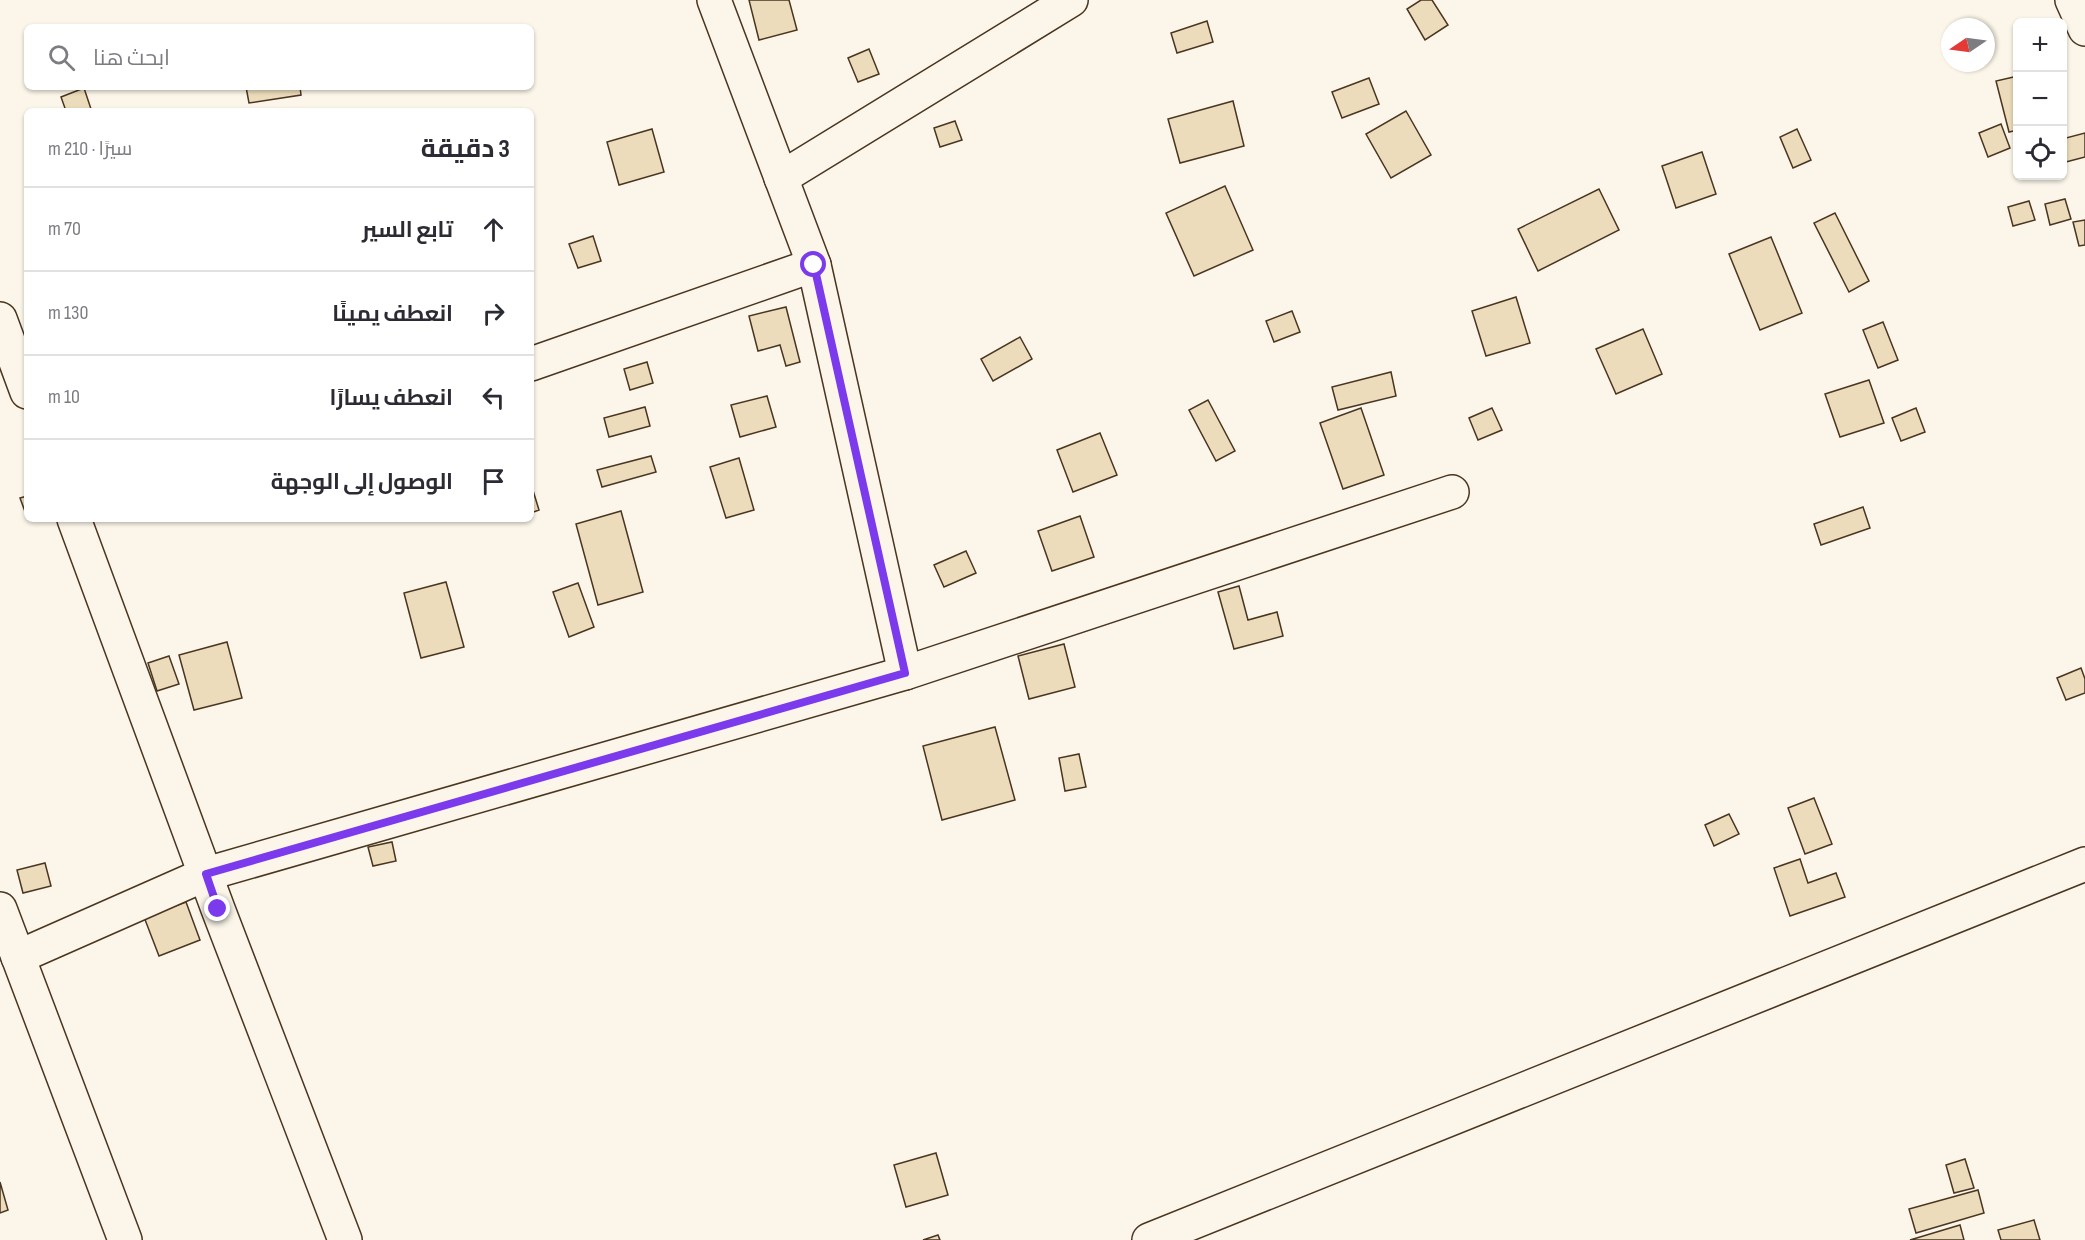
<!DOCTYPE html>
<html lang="ar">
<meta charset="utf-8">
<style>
body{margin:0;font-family:"Sofia Sans Condensed",Cairo,sans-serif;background:#f7f7f7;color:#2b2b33;direction:rtl}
.controls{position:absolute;right:18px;top:18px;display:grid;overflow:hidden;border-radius:9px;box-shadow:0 2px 4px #0004}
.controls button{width:54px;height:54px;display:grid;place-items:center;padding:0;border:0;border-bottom:2px solid #e1e1e2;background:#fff;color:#2b2b33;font:30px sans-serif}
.compass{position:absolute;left:1941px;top:18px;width:54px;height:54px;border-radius:50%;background:#fff;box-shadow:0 2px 4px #0004;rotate:257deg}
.stop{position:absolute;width:18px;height:18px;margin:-14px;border:4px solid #7c3aed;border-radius:50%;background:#fff}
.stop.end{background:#7c3aed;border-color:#fff;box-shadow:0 2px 6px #0008}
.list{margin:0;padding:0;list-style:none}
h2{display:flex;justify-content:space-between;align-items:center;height:78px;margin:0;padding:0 24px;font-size:26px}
h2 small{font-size:20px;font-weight:400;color:#7c7c81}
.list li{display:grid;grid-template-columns:39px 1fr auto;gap:18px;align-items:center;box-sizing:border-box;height:84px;padding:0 24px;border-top:2px solid #e1e1e2}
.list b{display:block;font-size:22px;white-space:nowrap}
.list em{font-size:20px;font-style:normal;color:#7c7c81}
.icon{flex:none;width:33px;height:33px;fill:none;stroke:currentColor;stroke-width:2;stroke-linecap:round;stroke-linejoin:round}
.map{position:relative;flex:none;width:2085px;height:1240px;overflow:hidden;direction:ltr}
.search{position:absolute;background:#fff;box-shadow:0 2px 4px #0004;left:24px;top:24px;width:510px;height:66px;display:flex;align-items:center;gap:15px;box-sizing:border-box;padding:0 21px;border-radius:9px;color:#7c7c81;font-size:22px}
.panel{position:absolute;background:#fff;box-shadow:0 2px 4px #0004;left:24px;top:108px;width:510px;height:414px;border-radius:9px;direction:rtl}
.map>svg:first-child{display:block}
.building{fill:#ecdcbc;stroke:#4a3520;stroke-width:1.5}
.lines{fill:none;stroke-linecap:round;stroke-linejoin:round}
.street-casing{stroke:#4a3520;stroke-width:36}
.street{stroke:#fbf6e9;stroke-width:33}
.route{stroke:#7c3aed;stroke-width:8}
</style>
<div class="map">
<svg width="2085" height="1240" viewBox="0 0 2085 1240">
<rect width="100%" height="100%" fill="#fbf6e9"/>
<g class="building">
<path d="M749,0h40l8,30 -38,10z"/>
<path d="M1421,0h11l16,25 -23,15 -18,-31z"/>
<path d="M1207,21l6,21 -36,11 -6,-20z"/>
<path d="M869,49l10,25 -21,8 -10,-24z"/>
<path d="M2018,76v54l-9,2 -13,-51z"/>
<path d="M1369,78l10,26 -37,14 -10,-26z"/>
<path d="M246,87h54l1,8 -52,8z"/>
<path d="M84,88l7,21 -7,2h-18l-5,-14z"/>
<path d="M1233,101l11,45 -64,17 -12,-44z"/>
<path d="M1406,111l25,44 -40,23 -25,-44z"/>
<path d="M955,121l7,19 -22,7 -6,-19z"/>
<path d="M2001,124l9,24 -22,9 -9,-24z"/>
<path d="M652,129l12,43 -45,13 -12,-43z"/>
<path d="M1797,129l14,31 -18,8 -13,-31z"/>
<path d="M2085,133v24l-23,6v-24z"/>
<path d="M1702,152l14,42 -40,14 -14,-42z"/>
<path d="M1225,186l28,64 -59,26 -28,-63z"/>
<path d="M1599,189l20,41 -81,41 -20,-42z"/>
<path d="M2065,199l6,20 -21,6 -5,-21z"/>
<path d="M2029,201l6,19 -22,6 -5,-19z"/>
<path d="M1835,213l34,68 -20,11 -35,-69z"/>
<path d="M2085,220v25l-6,1 -6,-24z"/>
<path d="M593,236l8,25 -23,7 -9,-24z"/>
<path d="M1771,237l31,76 -42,17 -31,-76z"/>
<path d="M1516,297l14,46 -44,13 -14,-45z"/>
<path d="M786,307l14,55 -14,4 -6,-21 -22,6 -9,-35z"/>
<path d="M1292,311l8,21 -26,10 -8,-21z"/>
<path d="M1883,322l15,38 -20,8 -15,-38z"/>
<path d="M1643,329l19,45 -46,20 -20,-45z"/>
<path d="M1020,337l12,22 -39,22 -12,-22z"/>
<path d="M647,362l6,21 -23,7 -6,-21z"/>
<path d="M1391,372l5,24 -58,14 -6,-23z"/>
<path d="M1869,380l15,43 -44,14 -15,-43z"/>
<path d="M767,396l9,31 -36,10 -9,-32z"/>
<path d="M1208,400l27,51 -19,10 -27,-51z"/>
<path d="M645,407l5,19 -41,11 -5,-19z"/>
<path d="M1361,408l23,67 -41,14 -23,-66z"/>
<path d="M1492,408l10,22 -24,10 -9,-22z"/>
<path d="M1916,408l9,24 -24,9 -9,-23z"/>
<path d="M1100,433l17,42 -44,17 -16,-42z"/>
<path d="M651,456l5,16 -54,15 -5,-17z"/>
<path d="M739,458l15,52 -28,8 -16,-51z"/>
<path d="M531,484l8,26 -8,3z"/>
<path d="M27,496v21l-7,-19z"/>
<path d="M1863,507l7,21 -49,17 -7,-21z"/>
<path d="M621,511l22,81 -45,13 -22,-81z"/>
<path d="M1080,516l14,41 -42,14 -14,-40z"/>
<path d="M966,551l10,22 -32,14 -10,-22z"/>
<path d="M446,582l18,65 -43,11 -17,-65z"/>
<path d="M578,583l16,44 -25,10 -16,-45z"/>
<path d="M1239,586l9,34 29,-8 6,24 -49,13 -16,-57z"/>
<path d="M227,642l15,56 -48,12 -15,-55z"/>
<path d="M1064,644l11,43 -46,12 -11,-43z"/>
<path d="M169,656l10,28 -22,7 -9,-28z"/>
<path d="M2081,668l4,11v14l-19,7 -9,-22z"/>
<path d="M995,727l20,73 -73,20 -19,-74z"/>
<path d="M1079,754l7,33 -21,4 -6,-33z"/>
<path d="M1814,798l18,46 -27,10 -17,-46z"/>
<path d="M1729,814l10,20 -25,12 -9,-21z"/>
<path d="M392,842l4,19 -23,5 -5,-19z"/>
<path d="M1800,859l8,24 28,-10 9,24 -55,19 -16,-48z"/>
<path d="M45,863l6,23 -28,7 -6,-23z"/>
<path d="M186,902l14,38 -41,16 -15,-39z"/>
<path d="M936,1153l12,42 -42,12 -12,-42z"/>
<path d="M1965,1159l9,29 -20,5 -8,-28z"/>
<path d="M0,1182l8,28 -8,3z"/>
<path d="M1978,1190l6,23 -68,20 -7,-24z"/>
<path d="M2034,1220l6,20h-39l-3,-10z"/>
<path d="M1960,1225l4,15h-54z"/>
<path d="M938,1235l2,5h-17z"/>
</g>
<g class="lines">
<defs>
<g id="street">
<path d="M714,0l100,265 91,408"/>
<path d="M2072,0l13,29"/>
<path d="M781,178l290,-178"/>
<path d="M0,319l27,73"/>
<path d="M531,364l283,-99"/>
<path d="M74,519l144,390 127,331"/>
<path d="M0,909l125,331"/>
<path d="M18,957l188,-83 699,-201 547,-181"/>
<path d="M1149,1240l936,-376"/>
</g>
</defs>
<use href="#street" class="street-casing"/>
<use href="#street" class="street"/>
</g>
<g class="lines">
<path class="route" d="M218,909l-12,-35 699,-201 -91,-408"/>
</g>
</svg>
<div class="controls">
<button>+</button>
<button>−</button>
<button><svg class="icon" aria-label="locate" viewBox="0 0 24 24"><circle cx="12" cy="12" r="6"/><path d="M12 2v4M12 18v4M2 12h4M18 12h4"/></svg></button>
</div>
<svg class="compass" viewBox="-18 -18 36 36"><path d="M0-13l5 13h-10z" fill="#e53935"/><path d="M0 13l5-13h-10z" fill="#7c7c81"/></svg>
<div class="stop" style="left:814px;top:265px"></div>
<div class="stop end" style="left:218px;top:909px"></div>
<div class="search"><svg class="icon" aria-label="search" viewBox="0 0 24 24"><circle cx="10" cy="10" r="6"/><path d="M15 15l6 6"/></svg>ابحث هنا</div>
<section class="panel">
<h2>3 دقيقة<small>سيرًا · 210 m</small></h2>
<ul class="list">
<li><svg class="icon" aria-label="ahead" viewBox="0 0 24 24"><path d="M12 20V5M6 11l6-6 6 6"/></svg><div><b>تابع السير</b></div><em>70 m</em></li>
<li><svg class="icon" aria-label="right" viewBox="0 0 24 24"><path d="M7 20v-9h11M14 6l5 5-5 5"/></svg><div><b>انعطف يمينًا</b></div><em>130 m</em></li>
<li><svg class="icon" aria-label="left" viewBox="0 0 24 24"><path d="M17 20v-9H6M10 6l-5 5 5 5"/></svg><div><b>انعطف يسارًا</b></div><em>10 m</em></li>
<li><svg class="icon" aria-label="arrive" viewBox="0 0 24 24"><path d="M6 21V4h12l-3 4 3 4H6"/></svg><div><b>الوصول إلى الوجهة</b></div></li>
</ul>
</section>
</div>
